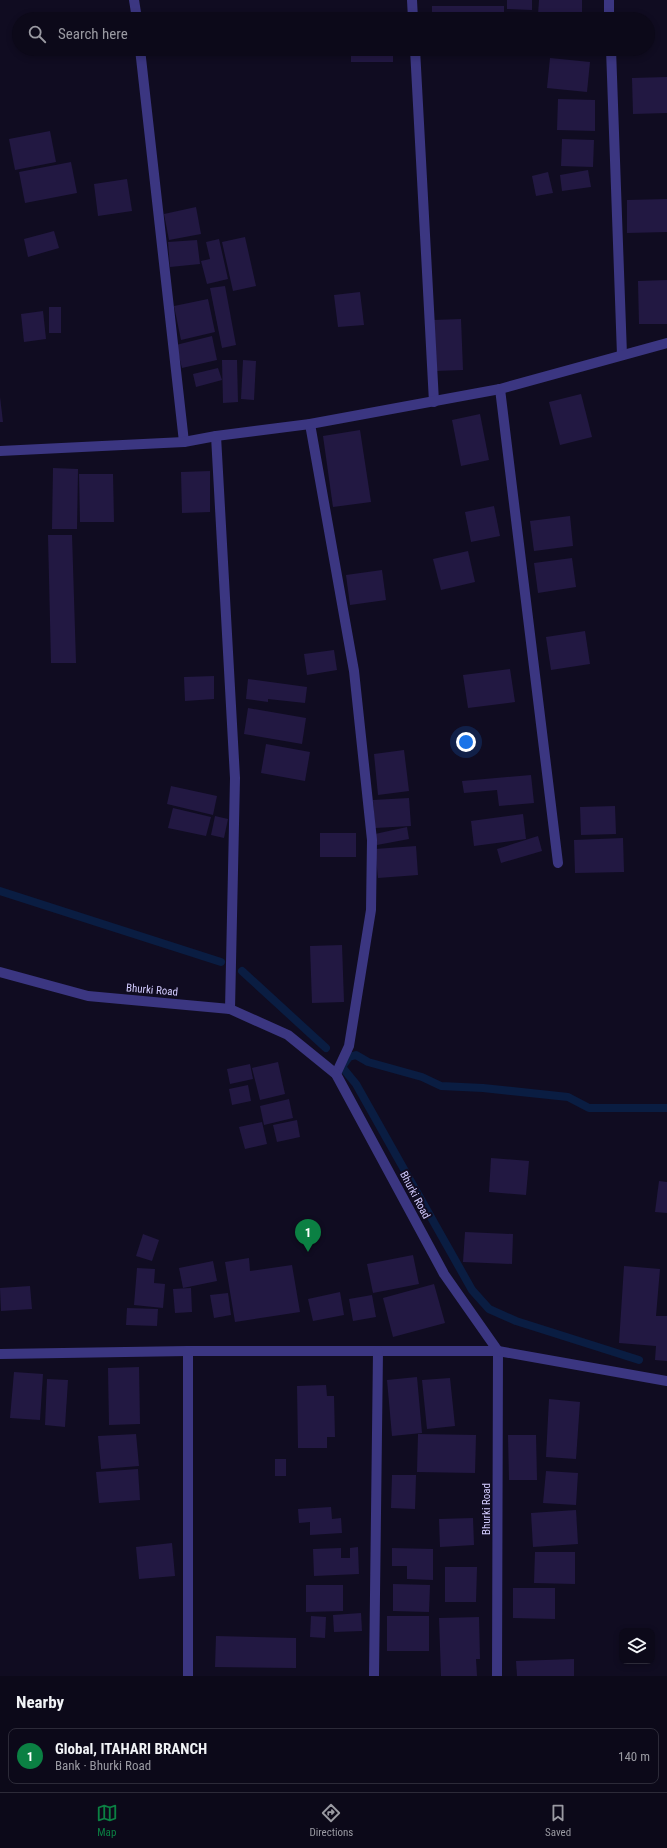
<!DOCTYPE html>
<meta charset="utf-8">
<style>
body{margin:0;font-family:"Roboto Condensed",sans-serif;background:#151222;color:#f1f3f6}
.controls{position:absolute;right:12px;bottom:12px;display:grid;overflow:hidden;border-radius:8px;box-shadow:0 2px 6px #0003}
.controls button{width:36px;height:36px;display:grid;place-items:center;padding:0;border:0;border-bottom:1px solid #2c2a38;background:#0c0919;color:#f1f3f6;font:20px sans-serif}
.you{position:absolute;left:466px;top:742px;width:14px;height:14px;margin:-10px;border:3px solid #fff;border-radius:50%;background:#1a73e8;box-shadow:0 0 0 6px #1a73e833}
.badge{display:grid;place-items:center;width:26px;height:26px;border-radius:50%;background:#0b8043;color:#fff;font-size:13px;font-weight:700}
.pin{position:absolute;translate:-50% -33px;filter:drop-shadow(0 1px 2px #0008)}
.pin::after{content:'';position:absolute;top:21px;width:14px;height:12px;background:inherit;clip-path:polygon(0 0,100% 0,50% 100%)}
.list{margin:0;padding:0;list-style:none}
h2{display:flex;justify-content:space-between;align-items:center;height:52px;margin:0;padding:0 16px;font-size:17px}
h2 small{font-size:13px;font-weight:400;color:#9a9aa2}
.list li{display:grid;grid-template-columns:26px 1fr auto;gap:12px;align-items:center;box-sizing:border-box;height:56px;margin:0 8px 8px;padding:0 8px;border:1px solid #2c2a38;border-radius:8px}
.list b{display:block;font-size:15px;white-space:nowrap}
.list p{margin:0;font-size:13px;white-space:nowrap;color:#9a9aa2}
.list em{font-size:13px;font-style:normal;color:#9a9aa2}
.icon{flex:none;width:22px;height:22px;fill:none;stroke:currentColor;stroke-width:2;stroke-linecap:round;stroke-linejoin:round}
.map{position:relative;flex:none;width:667px;height:1676px;overflow:hidden}
.search{position:absolute;background:#0c0919;box-shadow:0 2px 6px #0003;left:12px;right:12px;top:12px;height:44px;display:flex;align-items:center;gap:10px;box-sizing:border-box;padding:0 14px;border-radius:22px;color:#9a9aa2;font-size:15px}
.sheet{height:116px;background:#0c0919}
nav{display:flex;justify-content:space-around;align-items:center;box-sizing:border-box;height:56px;border-top:1px solid #2c2a38;background:#0c0919;font-size:11px;color:#9a9aa2}
nav a{display:grid;justify-items:center;gap:2px}
nav .on{color:#0b8043}
.map>svg:first-child{display:block}
.lines{fill:none;stroke-linecap:round;stroke-linejoin:round}
.stream{stroke:#0a1d42;stroke-width:8}
.building{fill:#221842}
.minor{stroke:#3b3681;stroke-width:10}
.labels{text-anchor:middle;dominant-baseline:central;stroke-width:4;stroke-linejoin:round;paint-order:stroke}
.street-label{font-size:11px;fill:#d3ccff;stroke:#100c21}
</style>
<div class="map">
<svg width="667" height="1676" viewBox="0 0 667 1676">
<rect width="100%" height="100%" fill="#100c21"/>
<g class="lines">
<g class="stream">
<path d="M0,891l221,71"/>
<path d="M242,971l84,77"/>
<path d="M639,1360l-123,-39 -27,-12 -17,-19 -116,-206 -14,-17 7,-10 7,-2 12,7 54,15 19,9 42,2 85,9 21,11h78"/>
</g>
</g>
<g class="building">
<path d="M507,0h25v10l-25,-1z"/>
<path d="M539,0h43v16l-44,-1z"/>
<rect x="432" y="6" width="72" height="13"/>
<rect x="351" y="49" width="42" height="13"/>
<path d="M550,58l40,4 -3,30 -40,-4z"/>
<path d="M667,77v36l-34,1 -1,-36z"/>
<path d="M558,99l37,1v31l-38,-1z"/>
<path d="M50,131l6,31 -41,8 -6,-31z"/>
<path d="M562,139l32,1 -1,27 -32,-1z"/>
<path d="M71,162l6,31 -52,10 -6,-31z"/>
<path d="M588,170l3,17 -29,4 -2,-16z"/>
<path d="M548,172l5,21 -17,3 -4,-20z"/>
<path d="M127,179l5,32 -34,5 -4,-32z"/>
<path d="M667,199v33l-40,1v-33z"/>
<path d="M196,207l5,27 -32,6 -5,-26z"/>
<path d="M54,231l5,17 -31,9 -4,-18z"/>
<path d="M245,237l11,49 -23,5 -11,-49z"/>
<path d="M219,239l9,40 -21,5 -6,-23 9,-2 -4,-17z"/>
<path d="M197,240l3,24 -30,3 -2,-25z"/>
<path d="M667,280v44h-28l-1,-43z"/>
<path d="M225,286l11,59 -14,3 -12,-60z"/>
<path d="M360,292l4,33 -26,2 -4,-32z"/>
<path d="M208,299l7,33 -34,8 -7,-34z"/>
<rect x="49" y="307" width="12" height="26"/>
<path d="M43,311l3,28 -22,3 -3,-28z"/>
<path d="M461,319l2,51 -28,1 -2,-51z"/>
<path d="M212,336l5,24 -35,8 -6,-23z"/>
<path d="M222,360h15l1,42 -15,1z"/>
<path d="M243,360l13,1 -2,39 -13,-1z"/>
<path d="M218,368l4,12 -26,7 -3,-13z"/>
<path d="M581,394l11,43 -32,8 -11,-43z"/>
<path d="M0,397l3,25h-3z"/>
<path d="M480,414l9,46 -28,6 -9,-46z"/>
<path d="M360,430l11,72 -38,5 -10,-71z"/>
<path d="M53,468l25,1 -1,60h-25z"/>
<path d="M210,471v41l-28,1 -1,-41z"/>
<path d="M79,474h34l1,48h-34z"/>
<path d="M494,506l6,30 -29,6 -6,-30z"/>
<path d="M570,516l3,30 -39,5 -4,-30z"/>
<path d="M48,535h24l4,128h-25z"/>
<path d="M468,551l7,31 -34,8 -8,-31z"/>
<path d="M572,558l4,29 -38,6 -4,-30z"/>
<path d="M382,570l4,30 -36,5 -4,-30z"/>
<path d="M585,631l5,33 -39,6 -5,-33z"/>
<path d="M334,650l3,20 -30,5 -3,-21z"/>
<path d="M510,669l5,33 -47,6 -5,-33z"/>
<path d="M214,676v23l-29,2 -1,-24z"/>
<path d="M248,679l59,8 -2,16 -37,-4v3l-22,-3z"/>
<path d="M248,708l58,10 -4,26 -58,-10z"/>
<path d="M266,744l44,8 -5,29 -44,-8z"/>
<path d="M404,750l5,41 -31,4 -4,-41z"/>
<path d="M531,775l3,28 -35,3 -2,-16 -33,3 -2,-12z"/>
<path d="M171,786l46,10 -4,19 -46,-11z"/>
<path d="M409,798l2,28 -36,2 -2,-28z"/>
<path d="M615,806l1,28 -35,1 -1,-28z"/>
<path d="M173,808l38,9 -5,19 -38,-8z"/>
<path d="M523,814l3,25 -52,7 -3,-25z"/>
<path d="M215,816l13,3 -4,19 -13,-3z"/>
<path d="M407,827l2,12 -32,6 -2,-11z"/>
<rect x="320" y="833" width="36" height="24"/>
<path d="M538,836l4,15 -41,12 -4,-14z"/>
<path d="M623,838l1,34 -49,1 -1,-33z"/>
<path d="M416,846l2,29 -40,3 -3,-29z"/>
<path d="M342,945l2,57 -32,1 -2,-57z"/>
<path d="M278,1062l7,32 -25,6 -8,-32z"/>
<path d="M250,1064l3,15 -23,5 -3,-15z"/>
<path d="M248,1085l3,16 -19,4 -3,-16z"/>
<path d="M289,1099l4,19 -29,7 -4,-19z"/>
<path d="M297,1120l3,17 -23,5 -4,-17z"/>
<path d="M262,1122l5,22 -22,5 -6,-22z"/>
<path d="M491,1158l38,3 -3,34 -37,-3z"/>
<path d="M659,1181l8,1v31l-12,-1z"/>
<path d="M465,1232l48,2 -1,30 -49,-2z"/>
<path d="M143,1234l16,6 -7,21 -16,-5z"/>
<path d="M413,1255l6,29 -46,9 -6,-29z"/>
<path d="M249,1258l1,13 42,-6 8,47 -65,10 -10,-60z"/>
<path d="M213,1261l4,20 -34,7 -4,-20z"/>
<path d="M624,1266l36,3 -4,47h11v45l-12,-1 1,-14 -37,-3z"/>
<path d="M137,1268l18,1 -1,14 11,1 -2,24 -29,-3z"/>
<path d="M434,1284l11,39 -52,14 -10,-39z"/>
<path d="M30,1286l2,23 -31,2 -1,-23z"/>
<path d="M191,1288l1,24 -17,1 -2,-24z"/>
<path d="M340,1292l4,23 -31,6 -5,-22z"/>
<path d="M228,1293l3,22 -17,3 -4,-23z"/>
<path d="M372,1295l4,22 -23,4 -4,-22z"/>
<path d="M127,1308l31,1 -1,17 -31,-1z"/>
<path d="M139,1367l1,57 -31,1 -1,-57z"/>
<path d="M14,1372l29,2 -3,46 -30,-2z"/>
<path d="M417,1377l5,56 -30,3 -5,-56z"/>
<path d="M450,1378l5,48 -28,3 -5,-49z"/>
<path d="M47,1379l21,1 -3,47 -20,-2z"/>
<path d="M326,1385l1,11h7l1,41h-8v11h-29l-1,-62z"/>
<path d="M549,1399l31,3 -4,57 -30,-2z"/>
<path d="M136,1434l3,32 -38,3 -3,-33z"/>
<path d="M418,1434l58,1 -1,38 -58,-1z"/>
<path d="M508,1435h28l1,45h-28z"/>
<rect x="275" y="1459" width="11" height="17"/>
<path d="M138,1469l2,31 -41,3 -3,-31z"/>
<path d="M546,1471l32,2 -2,32 -33,-2z"/>
<path d="M392,1475h24l-1,34 -24,-1z"/>
<path d="M331,1507l1,12 9,-1 1,15 -32,2v-13l-11,1 -1,-14z"/>
<path d="M576,1510l2,34 -45,3 -2,-34z"/>
<path d="M473,1518l1,27 -34,2 -1,-28z"/>
<path d="M172,1543l3,33 -36,3 -3,-32z"/>
<path d="M358,1547l1,27 -45,2 -1,-27 28,-1v10h9v-10z"/>
<path d="M392,1548l41,1v31l-26,-1v-13h-15z"/>
<path d="M535,1552h40v32l-41,-1z"/>
<path d="M445,1567h32l-1,35h-31z"/>
<path d="M393,1584l37,1 -1,27 -36,-1z"/>
<path d="M306,1585h37v26l-37,1z"/>
<path d="M513,1588h42v31l-42,-1z"/>
<path d="M361,1613l1,18 -28,1 -1,-17z"/>
<path d="M311,1616l15,1 -1,21 -15,-1z"/>
<rect x="387" y="1616" width="42" height="35"/>
<path d="M479,1617l1,42h-4l1,17h-36l-2,-58z"/>
<path d="M216,1636l80,2v30l-81,-1z"/>
<path d="M574,1659v17h-57l-1,-15z"/>
</g>
<g class="lines">
<g class="minor">
<path d="M134,0l3,19"/>
<path d="M412,0l1,19"/>
<path d="M609,0v19"/>
<path d="M140,49l44,393"/>
<path d="M415,49l19,353"/>
<path d="M611,49l11,306"/>
<path d="M500,389l58,474"/>
<path d="M310,424l44,247 18,169 -1,70 -22,136 -13,28"/>
<path d="M216,436l19,342 -5,231"/>
<path d="M0,451l184,-9 32,-6 94,-12 190,-35 167,-46"/>
<path d="M0,972l88,24 142,13 58,26 48,39 108,200 54,77 -1,325"/>
<path d="M0,1354l188,-3h310l169,30"/>
<path d="M188,1676v-325"/>
<path d="M374,1676l4,-325"/>
</g>
</g>
<g class="labels">
<g class="street-label">
<text transform="translate(152 990) rotate(5)">Bhurki Road</text>
<text transform="translate(415 1195) rotate(62)">Bhurki Road</text>
<text transform="translate(486 1509) rotate(-90)">Bhurki Road</text>
</g>
</g>
</svg>
<div class="controls">
<button><svg class="icon" aria-label="layers" viewBox="0 0 24 24"><path d="M12 4l9 5-9 5-9-5zM3 14l9 5 9-5"/></svg></button>
</div>
<div class="you"></div>
<div class="pin badge" style="left:308px;top:1252px">1</div>
<div class="search"><svg class="icon" aria-label="search" viewBox="0 0 24 24"><circle cx="10" cy="10" r="6"/><path d="M15 15l6 6"/></svg>Search here</div>
</div>
<section class="sheet">
<h2>Nearby<small></small></h2>
<ul class="list">
<li><span class="badge">1</span><div><b>Global, ITAHARI BRANCH</b><p>Bank · Bhurki Road</p></div><em>140 m</em></li>
</ul>
</section>
<nav>
<a class="on"><svg class="icon" aria-label="map" viewBox="0 0 24 24"><path d="M3 6l6-2 6 2 6-2v14l-6 2-6-2-6 2zM9 4v14M15 6v14"/></svg>Map</a>
<a><svg class="icon" aria-label="directions" viewBox="0 0 24 24"><path d="M12 3l9 9-9 9-9-9zM9 14v-3h6M13 9l2 2-2 2"/></svg>Directions</a>
<a><svg class="icon" aria-label="saved" viewBox="0 0 24 24"><path d="M7 4h10v16l-5-4-5 4z"/></svg>Saved</a>
</nav>
